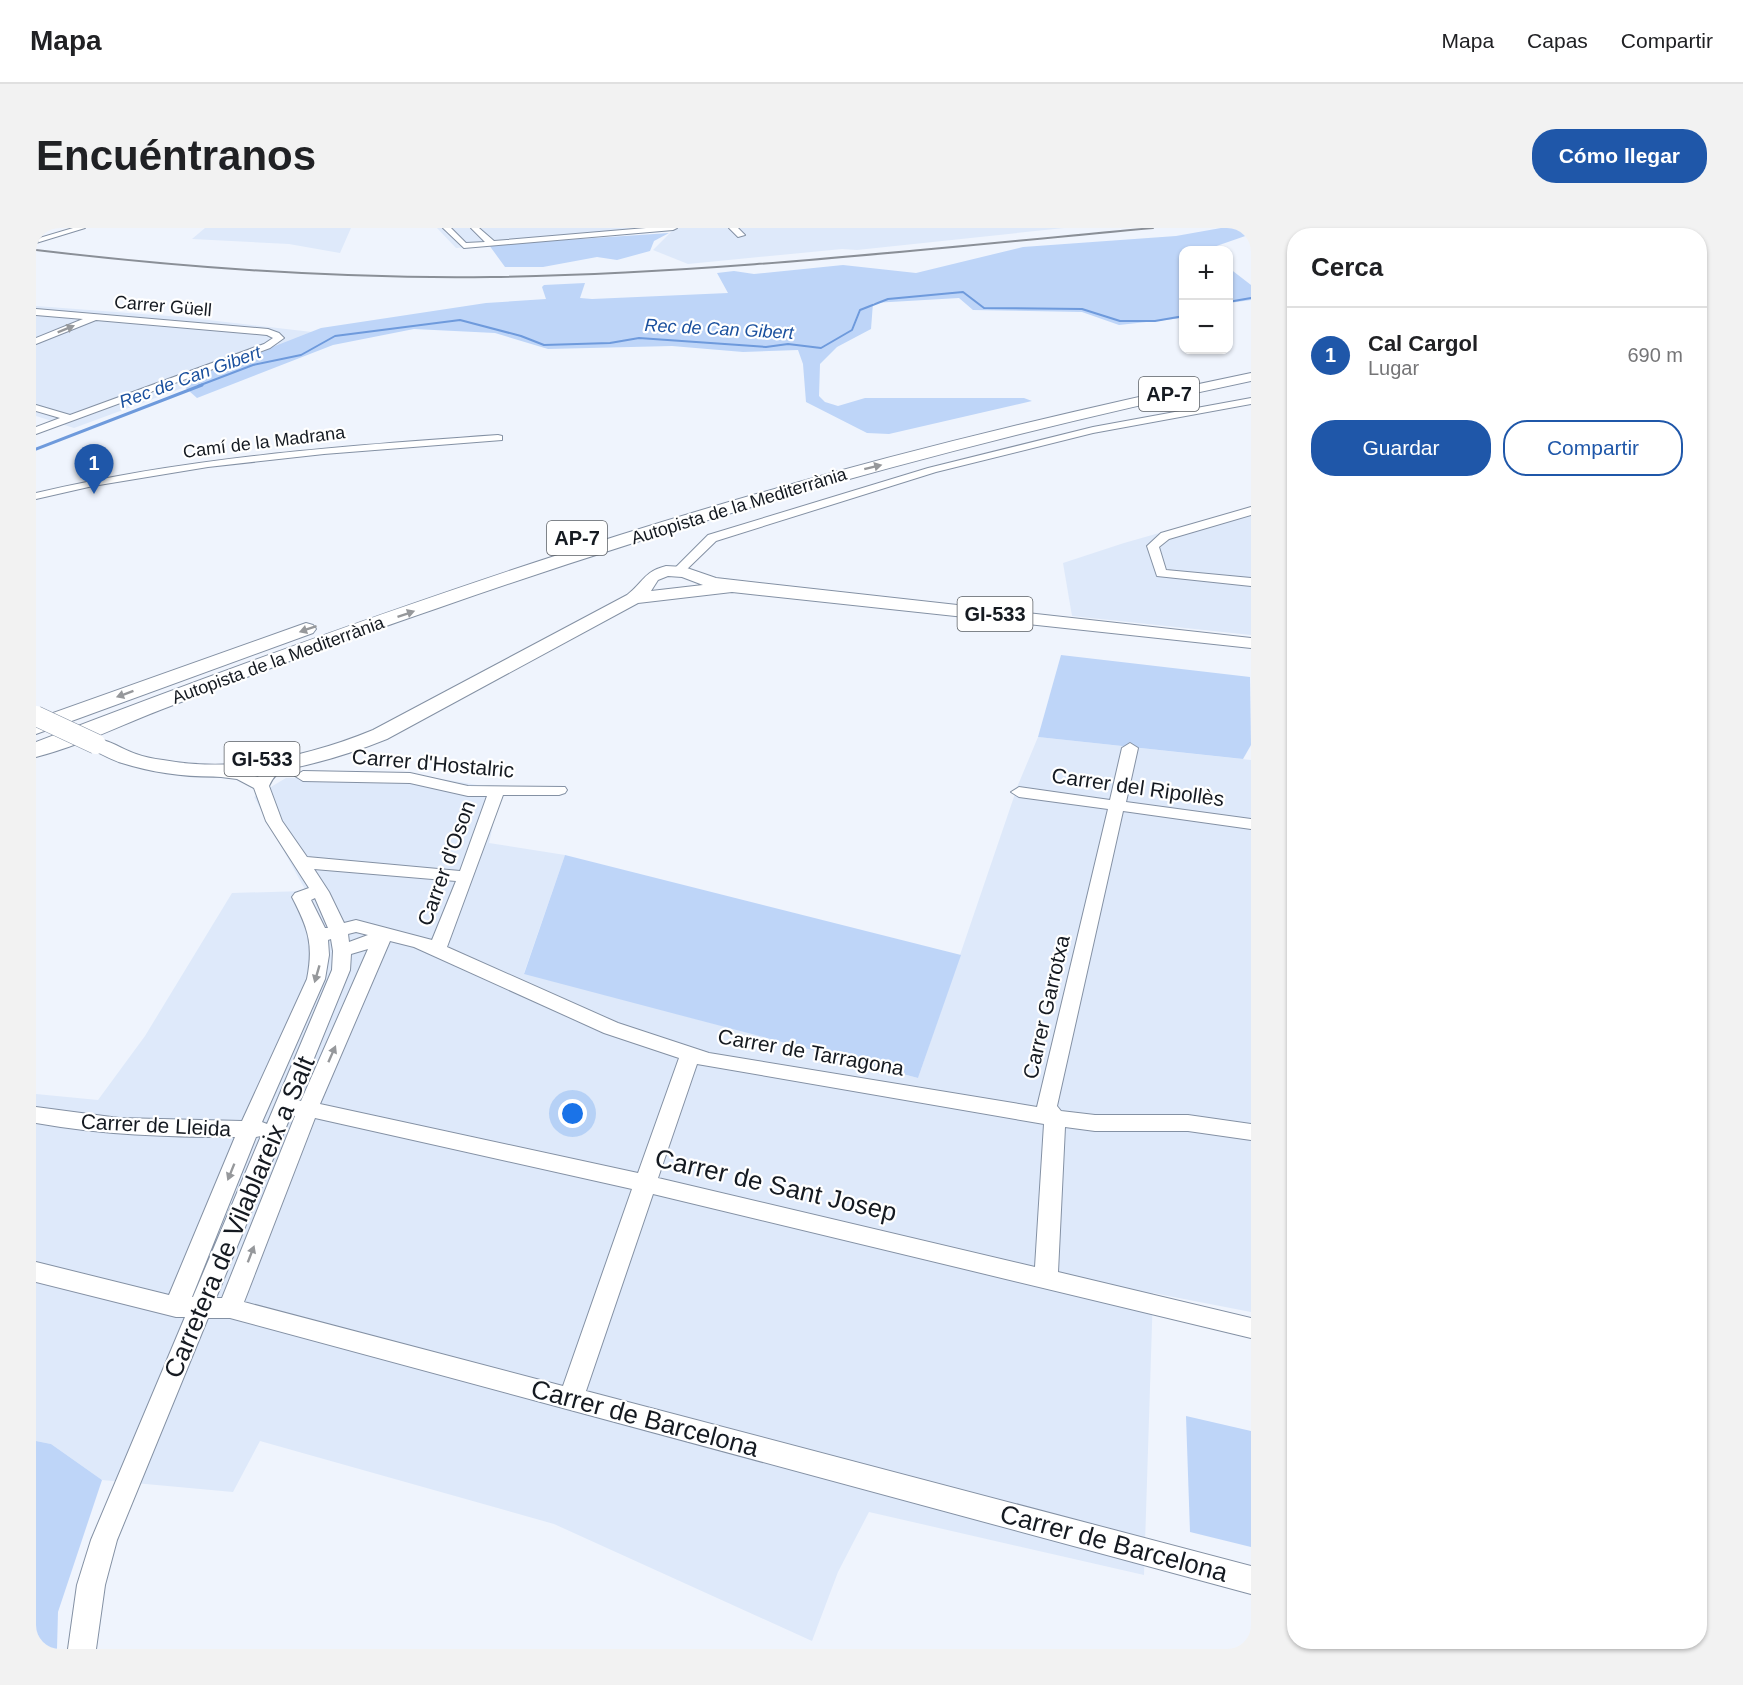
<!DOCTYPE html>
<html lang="es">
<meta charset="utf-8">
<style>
body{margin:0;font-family:Arial,sans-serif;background:#f2f2f2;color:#202124}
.controls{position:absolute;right:18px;top:18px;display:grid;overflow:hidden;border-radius:12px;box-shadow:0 2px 4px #0004}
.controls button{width:54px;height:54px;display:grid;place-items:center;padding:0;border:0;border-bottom:2px solid #e0e0e0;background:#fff;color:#202124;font:30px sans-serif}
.you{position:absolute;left:537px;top:886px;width:21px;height:21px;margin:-15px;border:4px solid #fff;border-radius:50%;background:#1a73e8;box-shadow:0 0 0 9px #1a73e833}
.badge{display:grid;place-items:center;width:39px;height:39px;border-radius:50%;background:#1f57a9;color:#fff;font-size:20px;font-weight:700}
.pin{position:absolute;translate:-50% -50px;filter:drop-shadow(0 2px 3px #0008)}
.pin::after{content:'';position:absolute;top:32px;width:21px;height:18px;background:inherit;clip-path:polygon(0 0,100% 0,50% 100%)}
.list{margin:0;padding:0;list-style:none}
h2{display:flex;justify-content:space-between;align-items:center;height:78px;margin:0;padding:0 24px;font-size:26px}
h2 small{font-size:20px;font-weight:400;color:#757577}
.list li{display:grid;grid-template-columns:39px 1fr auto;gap:18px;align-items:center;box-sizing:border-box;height:96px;padding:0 24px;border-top:2px solid #e0e0e0}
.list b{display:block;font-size:22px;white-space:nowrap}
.list p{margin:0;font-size:20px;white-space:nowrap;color:#757577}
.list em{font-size:20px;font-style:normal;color:#757577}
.actions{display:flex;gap:12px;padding:18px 24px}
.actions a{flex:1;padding:14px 0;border:2px solid #1f57a9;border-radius:24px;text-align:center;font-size:21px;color:#1f57a9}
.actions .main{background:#1f57a9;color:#fff}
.map{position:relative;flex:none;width:1215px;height:1421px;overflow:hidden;border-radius:24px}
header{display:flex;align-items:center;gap:36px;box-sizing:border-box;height:84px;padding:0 30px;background:#fff;border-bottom:2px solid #e0e0e0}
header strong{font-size:28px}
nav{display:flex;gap:33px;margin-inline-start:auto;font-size:21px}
.intro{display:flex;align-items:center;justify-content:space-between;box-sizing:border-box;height:144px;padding:0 36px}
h1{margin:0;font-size:42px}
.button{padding:15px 27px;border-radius:24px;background:#1f57a9;color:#fff;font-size:21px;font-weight:700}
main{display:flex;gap:36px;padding:0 36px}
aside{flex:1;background:#fff;border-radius:24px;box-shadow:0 2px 4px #0004}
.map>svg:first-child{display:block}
.built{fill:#dee9fa}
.green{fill:#bed5f8}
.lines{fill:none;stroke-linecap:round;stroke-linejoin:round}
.stream-far1{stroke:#6e9adc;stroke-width:2}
.stream{stroke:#6e9adc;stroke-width:3}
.minor-casing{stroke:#8491a4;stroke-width:2}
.major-casing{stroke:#8491a4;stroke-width:2}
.highway-casing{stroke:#8491a4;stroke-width:2}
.minor{fill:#fff;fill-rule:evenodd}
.major{fill:#fff;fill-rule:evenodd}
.highway{fill:#fff;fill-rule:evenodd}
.rail{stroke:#8a8f97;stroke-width:2}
.major-bridge-casing{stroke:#8491a4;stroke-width:21;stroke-linecap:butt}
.major-bridge{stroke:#fff;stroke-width:20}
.oneway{fill:#96989b}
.labels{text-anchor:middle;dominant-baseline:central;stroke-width:4.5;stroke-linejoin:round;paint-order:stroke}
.far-street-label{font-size:18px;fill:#151a21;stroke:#fff}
.far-water-label{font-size:18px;font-style:italic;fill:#1a509e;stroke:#fff}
.shield{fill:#fff;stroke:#5b5f64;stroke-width:1.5}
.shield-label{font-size:20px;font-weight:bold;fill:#151a21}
.street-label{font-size:21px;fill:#151a21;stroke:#fff}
.near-street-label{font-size:26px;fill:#151a21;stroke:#fff}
</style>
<header>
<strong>Mapa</strong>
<nav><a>Mapa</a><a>Capas</a><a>Compartir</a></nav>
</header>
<div class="intro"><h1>Encuéntranos</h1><a class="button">Cómo llegar</a></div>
<main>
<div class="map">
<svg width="1215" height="1421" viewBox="0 0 1215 1421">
<rect width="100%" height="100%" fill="#eff4fd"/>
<g class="built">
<path d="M169,0h146l-11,25 -51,-9 -97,-5z"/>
<path d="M401,0h627l-207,22 -15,-1 -154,15 -35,-14 19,-19 -216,17z"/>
<path d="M0,78l146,11 147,17 -255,94 -38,-12z"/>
<path d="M1215,279v128l-179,-19 -9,-53 61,-20z"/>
<path d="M1002,509l213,23v552l-98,-19 -9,282 -275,-63 -31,60 -26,69 -258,-117 -294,-83 -27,51 -131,-12 -51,-36 -15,-3v-347l62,6 47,-64 87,-143 74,-2 -52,-94 32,-19 138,-2 77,13 -12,54 76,12 -41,118 394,105 100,-293z"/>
</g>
<g class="green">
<path d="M1185,0h30v6l-46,16h-21l-1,68 -64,7 -37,-13 -109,-2 -14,-12 -86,5 -2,26 -34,18 -17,17 -1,32 6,6 13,4 27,-8h159l8,3 -143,33 -22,-1 -61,-31 -3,-38 -5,-14 -55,2 -71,-6 -124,3 -53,-16 -81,-4 -81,16 -136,53 -17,-15 141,-55 165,-25 60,-4 -4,-12 2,-2 41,-2 -5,15 12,1 136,-6 -11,-20 17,-2 20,3 89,-9 73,8 107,-26 153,-11z"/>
<path d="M633,5l-15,8 -4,10 -33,9 -20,-3 -54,10h-38l-16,-22z"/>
<path d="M1193,40l22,17v15l-22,3z"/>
<path d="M1025,427l189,22 1,68 -8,14 -205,-22z"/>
<path d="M529,627l396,100 -43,123 -394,-104z"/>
<path d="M1150,1188l65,15v116l-61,-15z"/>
<path d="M0,1213l15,3 51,36 -44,132 -1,37h-21z"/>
</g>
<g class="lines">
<g class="stream-far1">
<path d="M1192,74l23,-4"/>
<path d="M162,158l55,-21 48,-10 34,-19 125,-16 61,16 23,9 66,-2 29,-5 127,9 22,-3 33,4 31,-18 8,-20 28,-11 75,-7 21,16 98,1 38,12h35l29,-5"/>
</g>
<path class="stream" d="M0,221l166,-64"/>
<defs>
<g id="minor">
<path d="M37,0h12l-49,15v-4z"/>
<path d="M407,0h8l15,15 19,-1 -14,-14h8l15,13 152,-13h31l-4,2 -209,18z"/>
<path d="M693,0h9l7,7 -7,2z"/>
<path d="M0,81l232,20 11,4 5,5 -14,10 -234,86v-7l24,-9 -24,-7v-6l34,10 194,-71 9,-6 -6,-3 -171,-15 -60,24v-6l47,-19 -47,-4z"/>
<path d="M1215,170v6l-158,29 -157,39 -220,69 -34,33 -4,1 -6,-4 36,-36 220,-67 165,-41z"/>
<path d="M462,207l4,1v4l-178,14 -116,13 -115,19 -57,13v-6c152,-36 306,-47 462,-58z"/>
<path d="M1215,279v8l-82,24 -10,8 7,23 85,8v8l-94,-10 -10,-30 14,-13z"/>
<path d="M1094,515l8,5 -12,54 125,17v10l-128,-18 -66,295 4,5 34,4h93l63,9v16l-63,-9h-93l-30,-4 -7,145 193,46v20l-598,-144 -67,197 665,175v28l-1021,-276h-22l-91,222 -12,45 -9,64h-28l9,-64 14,-45 94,-223h-9l-140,-35v-20l133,33 66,-158c-67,0 -133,-2 -199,-14v-16l83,11 123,3 65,-142c7,-35 1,-51 -15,-82l3,-4 14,-5 -43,-67 -12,-33 -17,-9 -24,-3 -2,-3 2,-3h23l22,7c8,-12 22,-25 37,-21l3,3c-11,11 -21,9 -29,27l13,35 25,36 153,14 27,-75h-19l-58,-13 -107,-2 -8,-5 8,-5 107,2 58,13 97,1 2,3 -2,3 -6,2h-56l-56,152 171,76 91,30 328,54 71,-298 -89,-12 -8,-5 8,-5 91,13 12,-52zM278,641l142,12 -24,59 -76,-20 -12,3 -15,-31zM279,670l13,30h-3l-14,-28zM320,704l12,3 -19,7 -1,-8zM295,711l2,12 -1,19 -65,154 -5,-2 63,-143 4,-24 -1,-15zM354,713l24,6 190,86 75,25 -41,115 -318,-69zM332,721l-67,152 -4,-1 53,-130 1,-16zM661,836l347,60 -9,143 -377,-89zM255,887l4,1 -73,182h-6zM279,890l317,71 -69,197 -319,-84zM225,908l-68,161h-1l64,-160z"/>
</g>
<path id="major" d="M630,338l18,1 32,11 535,60v10l-519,-56 -94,11 -251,136c-82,33 -177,52 -265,24 -11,-3 -22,-10 -33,-15l-3,-4 3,-4c17,-4 31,9 47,14 8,3 18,5 27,6 71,13 144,-3 210,-30l254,-135c17,-13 16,-23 39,-29zM632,348l14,1 21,8 -52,6 7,-11z"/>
<g id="highway">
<path d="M1215,145v8c-276,58 -547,134 -813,227 -91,31 -181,65 -270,99 -43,16 -88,39 -132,50v-15c193,-74 387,-145 584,-207 207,-65 418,-118 631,-162z"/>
<path d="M270,395l7,2 3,4 -3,4 -277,101v-15z"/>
</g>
</defs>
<use href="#minor" class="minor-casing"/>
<use href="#major" class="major-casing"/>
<use href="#highway" class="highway-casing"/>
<use href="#minor" class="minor"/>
<use href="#major" class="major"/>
<use href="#highway" class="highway"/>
<path class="rail" d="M0,22c151,18 303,29 455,27 221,-3 442,-29 662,-49"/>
<defs>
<path id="major-bridge" d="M0,488l60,28"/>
</defs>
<use href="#major-bridge" class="major-bridge-casing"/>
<use href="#major-bridge" class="major-bridge"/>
</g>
<defs><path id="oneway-solid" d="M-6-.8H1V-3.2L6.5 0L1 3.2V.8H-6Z" transform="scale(1.5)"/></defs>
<g class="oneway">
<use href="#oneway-solid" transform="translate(30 101) rotate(-22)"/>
<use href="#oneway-solid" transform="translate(837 239) rotate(-14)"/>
<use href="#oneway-solid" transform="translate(370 386) rotate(-19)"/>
<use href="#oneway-solid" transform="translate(272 401) rotate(161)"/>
<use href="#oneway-solid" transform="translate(89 466) rotate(160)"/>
<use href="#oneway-solid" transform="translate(281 746) rotate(106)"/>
<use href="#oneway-solid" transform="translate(296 826) rotate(-66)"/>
<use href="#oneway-solid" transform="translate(195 944) rotate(112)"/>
<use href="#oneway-solid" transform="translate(215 1026) rotate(-69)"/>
</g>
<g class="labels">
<g class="far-street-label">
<text transform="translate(127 78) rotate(5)">Carrer Güell</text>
<text transform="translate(228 214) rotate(-7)">Camí de la Madrana</text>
<text transform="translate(703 278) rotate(-17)">Autopista de la Mediterrània</text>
<text transform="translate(242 432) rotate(-20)">Autopista de la Mediterrània</text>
</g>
<g class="far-water-label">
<text transform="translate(683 101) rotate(3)">Rec de Can Gibert</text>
<text transform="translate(154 149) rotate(-20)">Rec de Can Gibert</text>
</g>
<g class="shield">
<rect x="1103" y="149" width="60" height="34" rx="4.5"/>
<rect x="511" y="293" width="60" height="34" rx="4.5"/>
<rect x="921.5" y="369" width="75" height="34" rx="4.5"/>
<rect x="188.5" y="514" width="75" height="34" rx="4.5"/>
</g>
<g class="shield-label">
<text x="1133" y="166">AP-7</text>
<text x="541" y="310">AP-7</text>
<text x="959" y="386">GI-533</text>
<text x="226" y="531">GI-533</text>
</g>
<g class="street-label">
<text transform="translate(397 535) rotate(5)">Carrer d'Hostalric</text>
<text transform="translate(1102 559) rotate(8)">Carrer del Ripollès</text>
<text transform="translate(410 635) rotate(-70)">Carrer d'Oson</text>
<text transform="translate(1010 779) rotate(-77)">Carrer Garrotxa</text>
<text transform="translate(775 824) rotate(10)">Carrer de Tarragona</text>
<text transform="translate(120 897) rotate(3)">Carrer de Lleida</text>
</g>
<g class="near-street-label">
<text transform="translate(740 957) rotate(13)">Carrer de Sant Josep</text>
<text transform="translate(203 989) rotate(-67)">Carretera de Vilablareix a Salt</text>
<text transform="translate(609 1190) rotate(15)">Carrer de Barcelona</text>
<text transform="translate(1078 1315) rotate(15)">Carrer de Barcelona</text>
</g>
</g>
</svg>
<div class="controls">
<button>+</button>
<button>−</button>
</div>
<div class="you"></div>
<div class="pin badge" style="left:58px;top:266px">1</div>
</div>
<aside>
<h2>Cerca<small></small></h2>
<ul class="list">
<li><span class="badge">1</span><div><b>Cal Cargol</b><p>Lugar</p></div><em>690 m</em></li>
</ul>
<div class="actions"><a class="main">Guardar</a><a>Compartir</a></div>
</aside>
</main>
